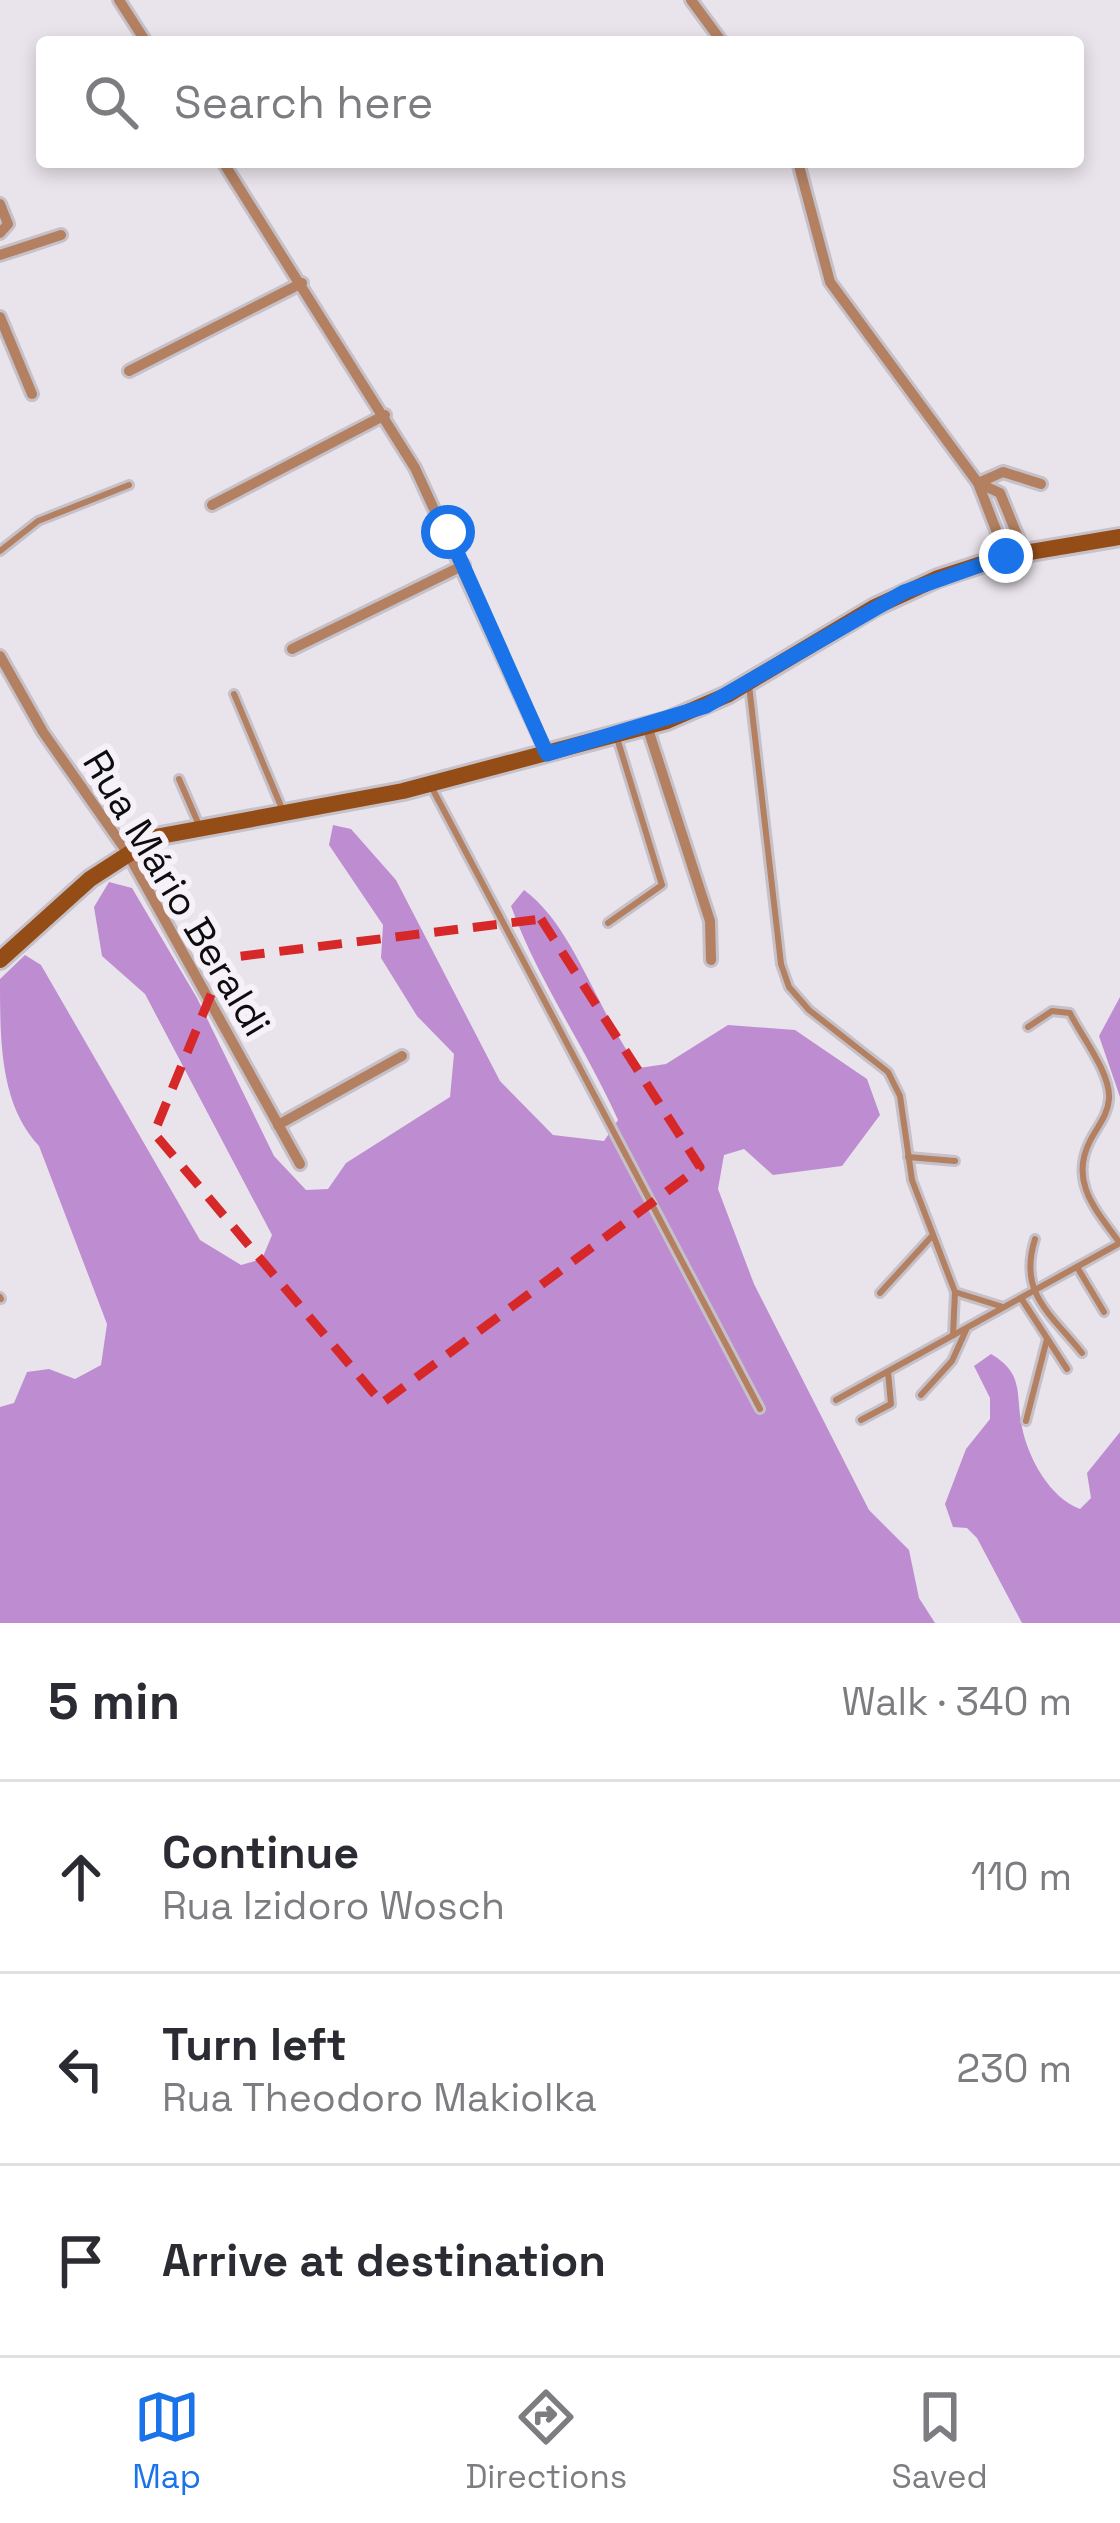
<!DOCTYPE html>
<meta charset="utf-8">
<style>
body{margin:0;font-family:"Space Grotesk",sans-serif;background:#f2f2f3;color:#2b2b33}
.stop{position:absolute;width:36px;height:36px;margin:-27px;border:9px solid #1a73e8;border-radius:50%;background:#fff}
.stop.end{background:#1a73e8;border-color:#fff;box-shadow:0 3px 12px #0008}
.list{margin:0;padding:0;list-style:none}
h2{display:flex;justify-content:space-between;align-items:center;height:156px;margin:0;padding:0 48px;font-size:51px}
h2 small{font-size:39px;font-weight:400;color:#7c7c81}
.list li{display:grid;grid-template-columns:78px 1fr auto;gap:36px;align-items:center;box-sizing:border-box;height:192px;padding:0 48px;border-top:3px solid #e1e1e2}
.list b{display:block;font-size:45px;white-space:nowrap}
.list p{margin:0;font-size:39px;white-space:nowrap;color:#7c7c81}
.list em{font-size:39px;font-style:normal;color:#7c7c81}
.icon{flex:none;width:66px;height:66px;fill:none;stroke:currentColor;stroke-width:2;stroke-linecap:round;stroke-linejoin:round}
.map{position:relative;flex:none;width:1120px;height:1623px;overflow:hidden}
.search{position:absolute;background:#fff;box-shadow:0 6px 18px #0003;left:36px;right:36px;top:36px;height:132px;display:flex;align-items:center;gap:30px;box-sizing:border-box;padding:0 42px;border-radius:12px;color:#7c7c81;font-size:45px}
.sheet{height:732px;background:#fff}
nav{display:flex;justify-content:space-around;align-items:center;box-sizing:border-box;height:168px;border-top:3px solid #e1e1e2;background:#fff;font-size:33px;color:#7c7c81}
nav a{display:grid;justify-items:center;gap:6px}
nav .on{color:#1a73e8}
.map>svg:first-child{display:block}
.forest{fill:#be8dd1}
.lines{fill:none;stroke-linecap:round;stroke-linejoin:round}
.service-casing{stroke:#c6c1c8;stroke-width:12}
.minor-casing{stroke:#c6c1c8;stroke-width:16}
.secondary-casing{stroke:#c6c1c8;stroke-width:22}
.service{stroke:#b38062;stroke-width:6}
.minor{stroke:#b38062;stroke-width:10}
.secondary{stroke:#954d17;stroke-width:16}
.route{stroke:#1a73e8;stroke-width:15}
.marked{fill:none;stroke:#d62828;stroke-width:9;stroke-dasharray:24 15;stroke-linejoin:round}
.labels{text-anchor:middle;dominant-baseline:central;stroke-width:12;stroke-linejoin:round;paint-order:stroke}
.street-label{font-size:39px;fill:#0d0c0e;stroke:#f6f1f8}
</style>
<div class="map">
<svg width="1120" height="1623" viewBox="0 0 1120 1623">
<rect width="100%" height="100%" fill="#e9e4eb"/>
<g class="forest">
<path d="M333,825l18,4 45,51 104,201 53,54 51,6 14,-21c-32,-72 -80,-139 -107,-214l13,-16c50,36 75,126 115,178l27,-4 62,-39 67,5 72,49 13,36 -38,51 -69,9 -29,-26 -20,6 -6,34 36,95 115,226 40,40 10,48 16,25h-935v-216l14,-4 13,-31 22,-3 26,10 26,-14 6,-41 -68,-178c-39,-42 -39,-104 -39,-167l25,-24 16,10 159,275 41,25 21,-6 10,-24 -127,-241 -43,-38 -8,-49 15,-25 23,6 65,110 77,158 32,34 22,-1 18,-26 104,-66 4,-43 -37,-38 -36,-58 2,-33 -54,-80z"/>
<path d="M1120,997v100l-21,-61z"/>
<path d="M991,1354c34,20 24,39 31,73 6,31 28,71 58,82l11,-11 -4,-25 33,-41v191h-98l-45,-85 -10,-10 -14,-1 -8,-23 21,-55 24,-30v-21l-16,-32z"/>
</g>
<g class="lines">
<defs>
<g id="service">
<path d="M0,551l38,-30 91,-36"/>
<path d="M749,685l32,279 8,23 20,23 79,62 12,24 12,84 43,112 -2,43"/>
<path d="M234,694l49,117"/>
<path d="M179,779l20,46"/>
<path d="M432,788l328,621"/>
<path d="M608,923l54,-38 -45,-147"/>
<path d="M1028,1027l24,-16 18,2c11,23 41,60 39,86 -1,16 -12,28 -19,42 -21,41 6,69 29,101"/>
<path d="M908,1157l47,4"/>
<path d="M1035,1239c-17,54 15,74 47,114"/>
<path d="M1077,1267l27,45"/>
<path d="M955,1292l48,15"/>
<path d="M880,1293l52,-57"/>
<path d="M0,1297l1,2"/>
<path d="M1021,1298l46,71"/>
<path d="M921,1395l31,-34 14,-31"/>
<path d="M836,1400l284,-157"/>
<path d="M861,1420l30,-16 -3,-32"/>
<path d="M1026,1421l21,-82"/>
</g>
<g id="minor">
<path d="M119,0l27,42"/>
<path d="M691,0l31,42"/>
<path d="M223,162l192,306 132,286"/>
<path d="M798,162l32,120 148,201 28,73"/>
<path d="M0,204l8,20 -8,9"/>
<path d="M0,255l61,-20"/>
<path d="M0,317l32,77"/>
<path d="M129,371l173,-88"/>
<path d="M978,483l22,10 24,59"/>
<path d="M978,483l25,-11 38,12"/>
<path d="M212,505l173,-90"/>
<path d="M292,649l172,-84"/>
<path d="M0,656l43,76 84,120 173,312"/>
<path d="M647,726l63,195 1,39"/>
<path d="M278,1125l124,-69"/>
</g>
<path id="secondary" d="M0,960l90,-81 65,-42 248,-46 264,-70 60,-26 148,-88 63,-29 68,-22 114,-19"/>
</defs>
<use href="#service" class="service-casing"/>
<use href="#minor" class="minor-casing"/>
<use href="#secondary" class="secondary-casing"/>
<use href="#service" class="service"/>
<use href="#minor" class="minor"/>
<use href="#secondary" class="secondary"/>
</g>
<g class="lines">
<path class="route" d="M448,532l99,222 159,-48 198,-114 102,-36"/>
</g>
<path class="marked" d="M541,919l159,248 -318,236 -228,-270 72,-175z"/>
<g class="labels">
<g class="street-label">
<text transform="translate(177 893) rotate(59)">Rua Mário Beraldi</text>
</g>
</g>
</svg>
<div class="stop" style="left:448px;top:532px"></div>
<div class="stop end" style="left:1006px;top:556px"></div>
<div class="search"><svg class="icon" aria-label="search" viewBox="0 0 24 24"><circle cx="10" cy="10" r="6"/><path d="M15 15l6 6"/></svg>Search here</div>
</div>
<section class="sheet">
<h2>5 min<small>Walk · 340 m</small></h2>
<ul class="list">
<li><svg class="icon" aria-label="ahead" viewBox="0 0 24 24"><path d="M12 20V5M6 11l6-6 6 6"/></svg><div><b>Continue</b><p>Rua Izidoro Wosch</p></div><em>110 m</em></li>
<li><svg class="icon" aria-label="left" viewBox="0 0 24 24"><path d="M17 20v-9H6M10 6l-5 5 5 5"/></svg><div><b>Turn left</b><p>Rua Theodoro Makiolka</p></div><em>230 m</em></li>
<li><svg class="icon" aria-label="arrive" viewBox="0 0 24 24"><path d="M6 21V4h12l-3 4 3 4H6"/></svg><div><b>Arrive at destination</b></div></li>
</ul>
</section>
<nav>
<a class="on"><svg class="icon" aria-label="map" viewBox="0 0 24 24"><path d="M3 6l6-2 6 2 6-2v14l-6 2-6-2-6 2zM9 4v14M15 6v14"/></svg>Map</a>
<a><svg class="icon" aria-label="directions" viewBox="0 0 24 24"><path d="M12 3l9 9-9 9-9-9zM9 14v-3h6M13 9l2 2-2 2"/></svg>Directions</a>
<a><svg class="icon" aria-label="saved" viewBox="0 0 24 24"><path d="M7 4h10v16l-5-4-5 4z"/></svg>Saved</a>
</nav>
